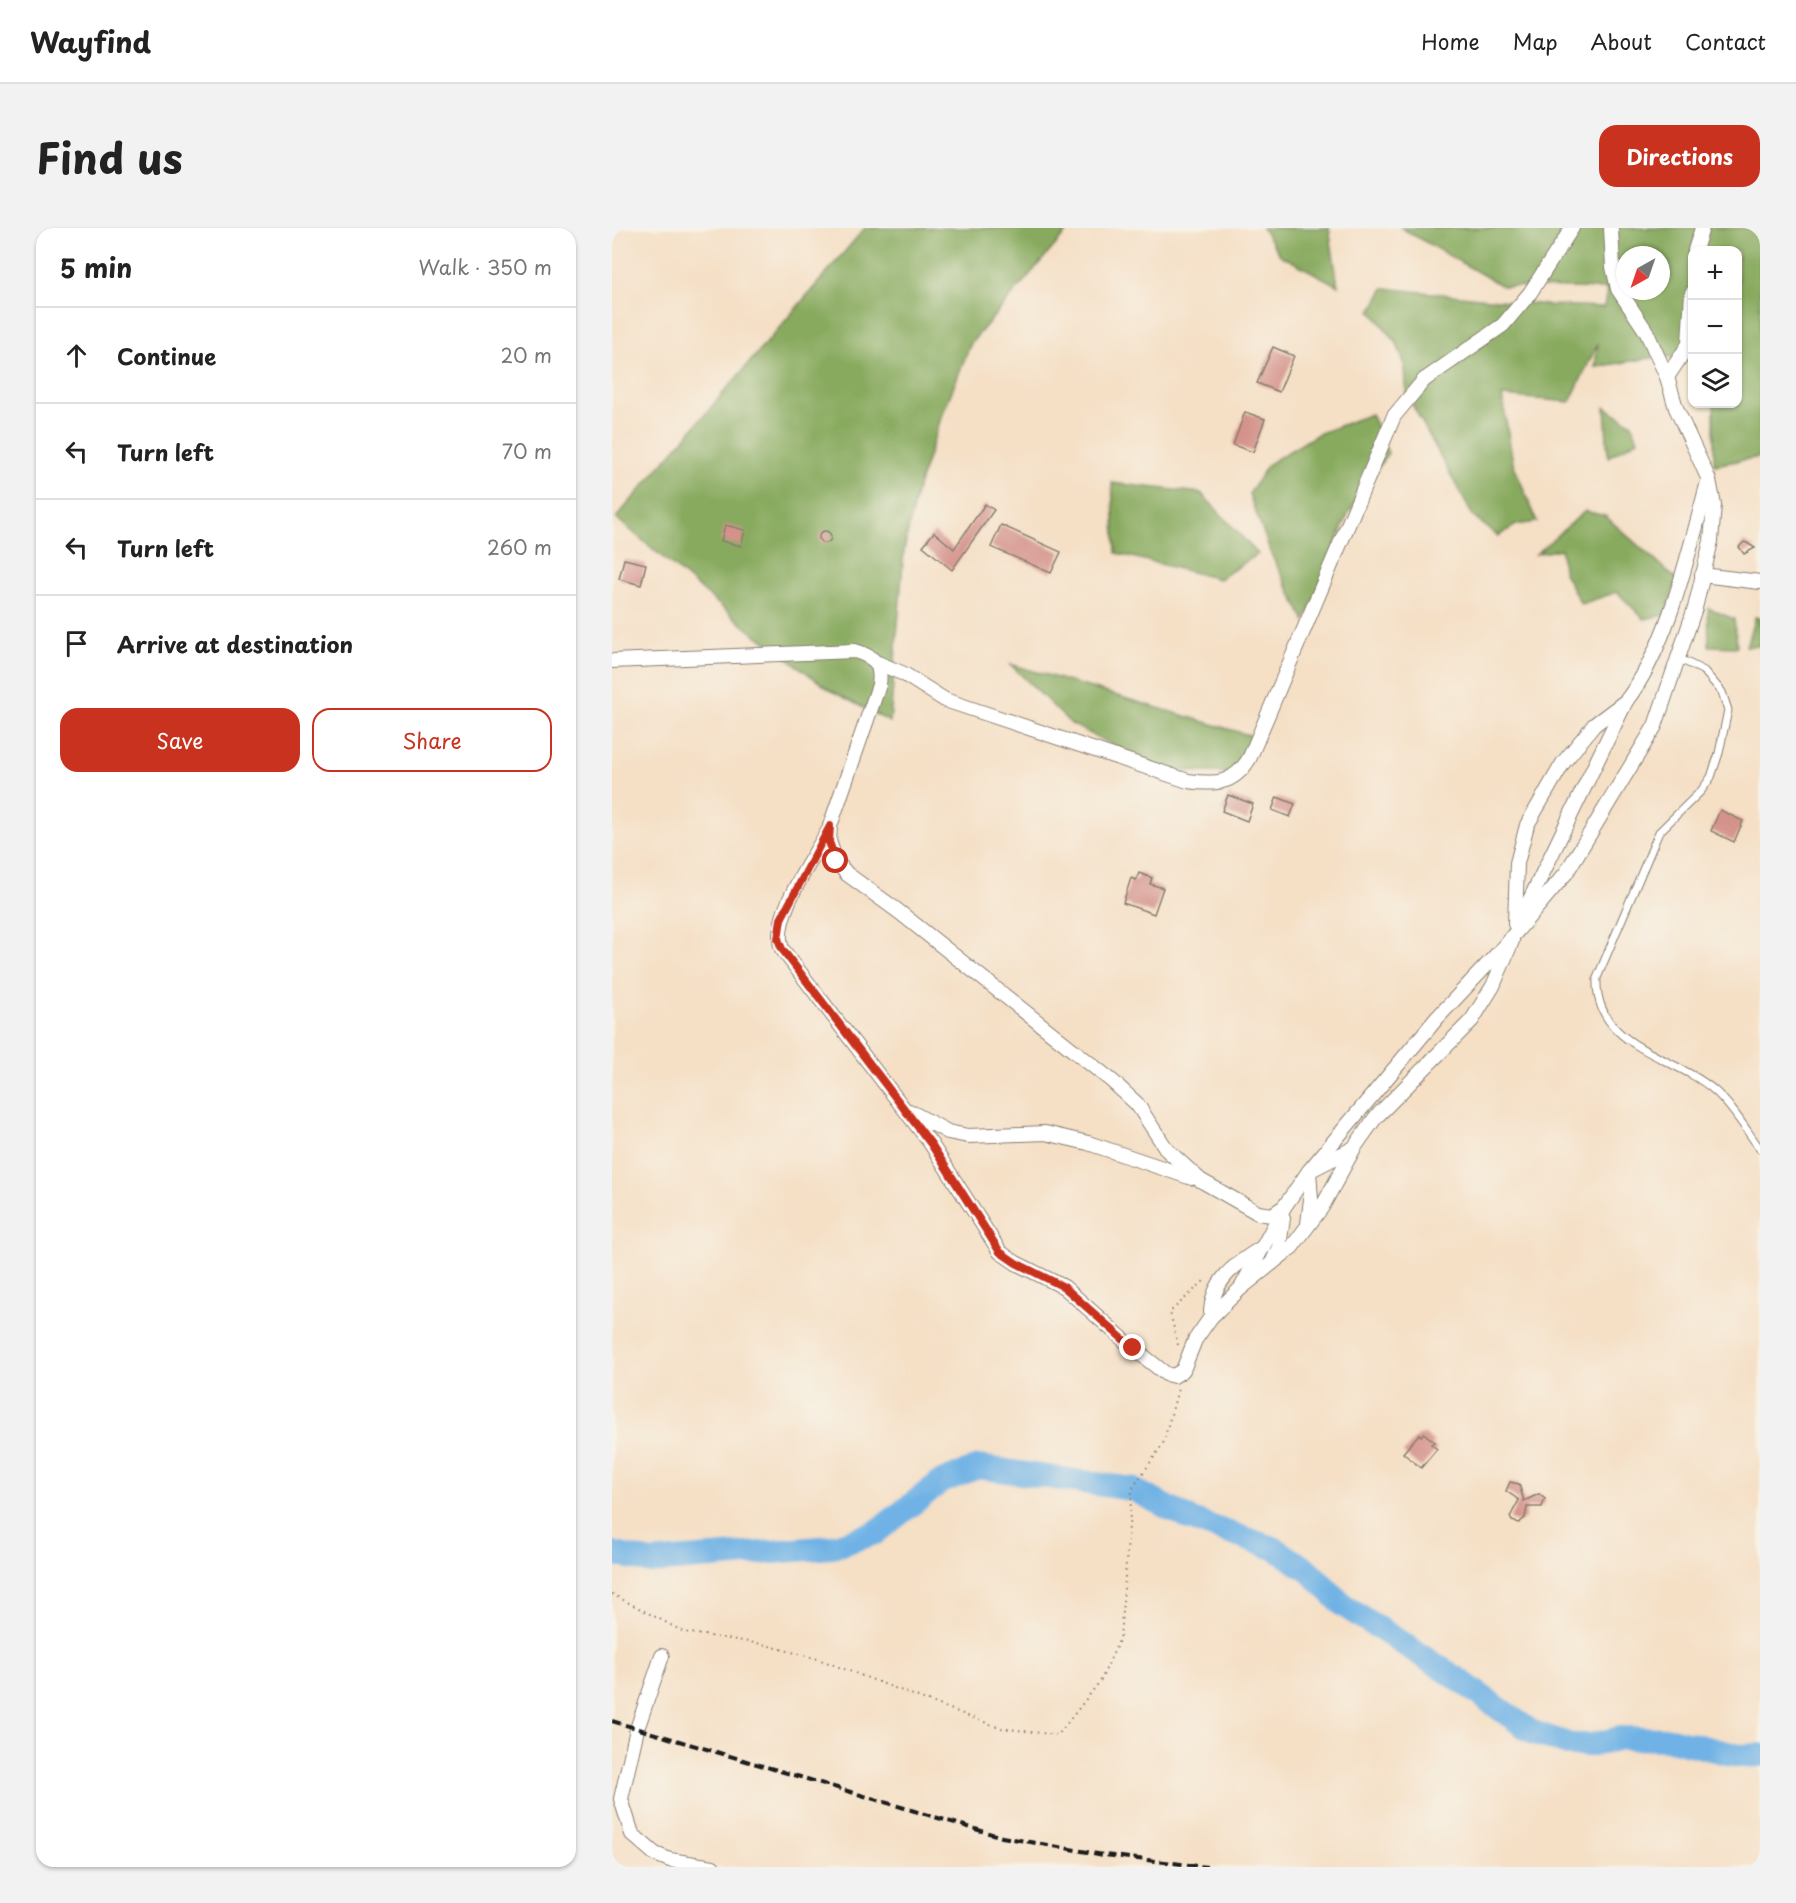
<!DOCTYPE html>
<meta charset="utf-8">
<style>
body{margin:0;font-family:"Playpen Sans",sans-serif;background:#f2f2f2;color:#222}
.controls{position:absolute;right:18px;top:18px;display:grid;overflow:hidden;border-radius:12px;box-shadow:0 2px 4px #0004}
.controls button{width:54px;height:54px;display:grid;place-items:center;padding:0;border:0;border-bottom:2px solid #e0e0e0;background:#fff;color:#222;font:30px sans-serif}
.compass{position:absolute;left:1004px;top:18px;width:54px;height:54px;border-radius:50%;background:#fff;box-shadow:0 2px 4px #0004;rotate:220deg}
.stop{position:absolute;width:18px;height:18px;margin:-14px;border:4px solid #c8321e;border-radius:50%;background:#fff}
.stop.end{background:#c8321e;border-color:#fff;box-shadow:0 2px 6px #0008}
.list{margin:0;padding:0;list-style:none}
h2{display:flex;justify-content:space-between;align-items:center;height:78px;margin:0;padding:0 24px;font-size:26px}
h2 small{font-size:20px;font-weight:400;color:#767676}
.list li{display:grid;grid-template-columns:39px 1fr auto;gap:18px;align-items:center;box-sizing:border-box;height:96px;padding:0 24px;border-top:2px solid #e0e0e0}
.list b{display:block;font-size:22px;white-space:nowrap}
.list em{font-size:20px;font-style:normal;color:#767676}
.actions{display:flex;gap:12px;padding:18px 24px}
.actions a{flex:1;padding:14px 0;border:2px solid #c8321e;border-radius:18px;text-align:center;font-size:21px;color:#c8321e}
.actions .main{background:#c8321e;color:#fff}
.icon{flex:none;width:33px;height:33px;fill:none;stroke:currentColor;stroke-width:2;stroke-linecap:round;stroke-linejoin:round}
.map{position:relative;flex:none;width:1148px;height:1639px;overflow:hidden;border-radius:18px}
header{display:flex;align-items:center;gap:36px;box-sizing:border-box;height:84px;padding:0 30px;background:#fff;border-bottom:2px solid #e0e0e0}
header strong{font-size:28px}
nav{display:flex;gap:33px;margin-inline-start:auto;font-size:21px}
.intro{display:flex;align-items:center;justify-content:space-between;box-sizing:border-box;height:144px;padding:0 36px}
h1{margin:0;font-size:42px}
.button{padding:15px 27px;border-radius:18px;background:#c8321e;color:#fff;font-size:21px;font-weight:700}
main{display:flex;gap:36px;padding:0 36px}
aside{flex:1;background:#fff;border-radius:18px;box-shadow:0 2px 4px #0004}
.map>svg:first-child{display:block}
.forest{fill:#88aa5e;stroke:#52633d;stroke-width:1.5;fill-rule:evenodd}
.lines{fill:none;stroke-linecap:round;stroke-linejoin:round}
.river{stroke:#70b2e5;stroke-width:24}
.building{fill:#d4928a}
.lane-casing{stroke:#887e70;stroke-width:9}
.street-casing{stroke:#887e70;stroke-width:16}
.path{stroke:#887e70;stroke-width:2;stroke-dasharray:1.5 4.5;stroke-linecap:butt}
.lane{stroke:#fff;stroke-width:7}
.street{stroke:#fff;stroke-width:14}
.rail{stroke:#1c1c1c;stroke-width:4;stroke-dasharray:9 4.5;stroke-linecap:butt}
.route{stroke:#c8321e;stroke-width:8}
</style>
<header>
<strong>Wayfind</strong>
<nav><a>Home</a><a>Map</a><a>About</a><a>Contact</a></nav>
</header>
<div class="intro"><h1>Find us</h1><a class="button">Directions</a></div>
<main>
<aside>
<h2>5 min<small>Walk · 350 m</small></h2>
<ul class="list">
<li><svg class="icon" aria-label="ahead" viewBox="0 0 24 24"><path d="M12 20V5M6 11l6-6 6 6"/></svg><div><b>Continue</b></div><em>20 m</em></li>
<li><svg class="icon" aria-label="left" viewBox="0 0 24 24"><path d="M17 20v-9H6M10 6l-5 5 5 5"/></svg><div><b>Turn left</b></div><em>70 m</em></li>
<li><svg class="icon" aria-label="left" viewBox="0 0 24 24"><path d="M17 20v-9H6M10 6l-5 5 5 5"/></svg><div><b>Turn left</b></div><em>260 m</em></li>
<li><svg class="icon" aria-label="arrive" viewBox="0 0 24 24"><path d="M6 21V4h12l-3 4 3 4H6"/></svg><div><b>Arrive at destination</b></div></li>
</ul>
<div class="actions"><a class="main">Save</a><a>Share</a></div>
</aside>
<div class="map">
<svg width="1148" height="1639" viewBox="0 0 1148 1639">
<rect width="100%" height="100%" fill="#f7f3e8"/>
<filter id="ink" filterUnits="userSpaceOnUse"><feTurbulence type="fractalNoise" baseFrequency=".0167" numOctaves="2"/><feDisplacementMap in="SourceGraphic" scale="12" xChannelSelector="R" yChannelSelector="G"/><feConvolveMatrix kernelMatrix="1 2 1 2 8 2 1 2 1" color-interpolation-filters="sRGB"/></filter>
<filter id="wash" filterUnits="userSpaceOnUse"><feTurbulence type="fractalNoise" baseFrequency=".008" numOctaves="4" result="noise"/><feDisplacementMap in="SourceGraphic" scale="24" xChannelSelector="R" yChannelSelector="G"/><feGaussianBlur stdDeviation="1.35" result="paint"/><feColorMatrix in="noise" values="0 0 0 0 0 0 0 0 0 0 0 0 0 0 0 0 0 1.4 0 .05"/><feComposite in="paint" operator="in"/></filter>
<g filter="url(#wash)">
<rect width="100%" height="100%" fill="#f5dfc5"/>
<g class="forest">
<path d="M253,0h205l-99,115 -31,78 -24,72 -12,57 -14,172 -60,-32 -82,-61 -132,-111z"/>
<path d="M650,0h67l9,58 -58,-31z"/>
<path d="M789,0h359v229l-46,8v-61h24v-154h-46v110l-29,-4 -68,11 3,-24 -28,59 -68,-6 11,67 24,59 -21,3 -18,11 -25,-20 -67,-123 -1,-28 -9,-23 -25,-31 13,-23 164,17 56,2 3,-18 -105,-3zM1013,27h36v36h-36z"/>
<path d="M993,179l27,17 6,16 -30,17z"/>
<path d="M759,186l17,39 -40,61 -43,107 -33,-65 -23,-62 19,-30 50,-30z"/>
<path d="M500,255l89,10 57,61 -39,25 -103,-26z"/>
<path d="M973,283l20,5 72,64 -12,35 -21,4 -27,-27 -36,12 -18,-33 -2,-22 -25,5z"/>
<path d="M1096,380l26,11 3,28 -28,-1z"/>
<path d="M1143,389l5,1v28h-14z"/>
<path d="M398,436l252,75 -31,34 -69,-3 -91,-46z"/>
</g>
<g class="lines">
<path class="river" d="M0,1325l39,9 181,-15 43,-14 64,-50 39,-16 154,22 60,31 84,29 33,22 35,35 111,71 77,55 39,13h21l28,-7 50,1 69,17 21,-1"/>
</g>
<g id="blocks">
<g class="building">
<path d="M661,119l21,9 -15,36 -22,-9z"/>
<path d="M633,184l20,7 -12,33 -20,-7z"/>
<path d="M373,276l9,6 -42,60 -29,-24 11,-14 20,17z"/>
<path d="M113,297l20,5 -4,16 -20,-5z"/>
<path d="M389,297l60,27 -10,21 -60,-26z"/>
<circle cx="213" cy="309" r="6"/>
<path d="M1132,314l3,1 8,5 -11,6 -5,-7z"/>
<path d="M12,331l22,5 -5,21 -22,-6z"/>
<path d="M616,567l25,9 -6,17 -25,-10z"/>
<path d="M665,569l18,7 -5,13 -18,-7z"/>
<path d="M1108,582l23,11 -9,21 -23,-11z"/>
<path d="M527,645l13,5 -2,6 13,4 -9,26 -31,-11 8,-25 5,2z"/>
<path d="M812,1205l10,9 -3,2 6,5 -16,19 -18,-15 16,-19 2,2z"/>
<path d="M898,1254l9,2 5,17 15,-7 6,5 -3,8h-15l-2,11 -6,5 -7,-2 -2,-4 9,-17 -13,-9z"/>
</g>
</g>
</g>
<g filter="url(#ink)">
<use href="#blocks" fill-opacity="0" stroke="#887e70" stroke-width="1.5"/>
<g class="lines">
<defs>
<path id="lane" d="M1068,431l24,12 18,21 6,18 -9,43 -8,24 -10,14 -42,41 -62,146c-3,70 76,76 118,113 18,16 31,39 45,58"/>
<g id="street">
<path d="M999,0l2,39 5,22 28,42 21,46"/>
<path d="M1083,22l7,-22"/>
<path d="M1090,347l58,7"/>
<path d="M0,433l243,-10c19,6 27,12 24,34l-49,141 -1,15 7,20 11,13 51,37 214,170 25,23 30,46 33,30 58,33 14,2 12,-8 25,-36 128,-153 63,-67 66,-78 89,-147 40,-118 16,-67 3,-36 -5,-25 -33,-72 -9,-31 22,-33 3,-51"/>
<path d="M266,435l26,11 41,26 243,81c28,4 47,3 62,-24l144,-341 30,-36 79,-55 27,-32 42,-65"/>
<path d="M216,603c-16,29 -58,87 -46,118l149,195 69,108 16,11 48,24 69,61 33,26 8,2 9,-6 12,-30 16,-23 30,-29 43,-81"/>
<path d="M908,692l106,-219c43,-56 63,-151 82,-219"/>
<path d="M903,696l2,-61 10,-38 36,-62 31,-38 32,-24"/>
<path d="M297,883l39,21 20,4 77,-3 43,10 104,35"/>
<path d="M696,996l3,-25 -2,-28 45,-23"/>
<path d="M660,1035l7,-16 4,-29"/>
<path d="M629,1060l51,-41 30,-40 32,-59 21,-30 97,-98 21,-34 19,-45"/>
<path d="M599,1089c-1,-36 24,-53 52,-70"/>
<path d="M50,1428l-25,73 -16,70 11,35 23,20 15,6 43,7"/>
</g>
</defs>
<use href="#lane" class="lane-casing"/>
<use href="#street" class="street-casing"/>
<g class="path">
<path d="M566,1117l-8,-33 35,-32"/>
<path d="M0,1366l72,38 78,12 56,15 182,69 58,7 43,-55 19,-42 12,-149 31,-45 15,-55"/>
</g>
<use href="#lane" class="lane"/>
<use href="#street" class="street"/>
<path class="rail" d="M0,1493l390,116 102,18 103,12"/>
</g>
</g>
<g class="lines" filter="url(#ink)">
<path class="route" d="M224,633l-7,-19 1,-16 -49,93 -3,20 4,10 149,195 69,108 16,11 48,24 69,61"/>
</g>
</svg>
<div class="controls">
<button>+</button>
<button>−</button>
<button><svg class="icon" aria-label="layers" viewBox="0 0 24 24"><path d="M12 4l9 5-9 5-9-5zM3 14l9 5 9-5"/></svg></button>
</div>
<svg class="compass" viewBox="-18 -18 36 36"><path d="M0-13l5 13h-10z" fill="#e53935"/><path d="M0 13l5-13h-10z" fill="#767676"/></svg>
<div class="stop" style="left:224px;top:633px"></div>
<div class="stop end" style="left:521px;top:1120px"></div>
</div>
</main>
